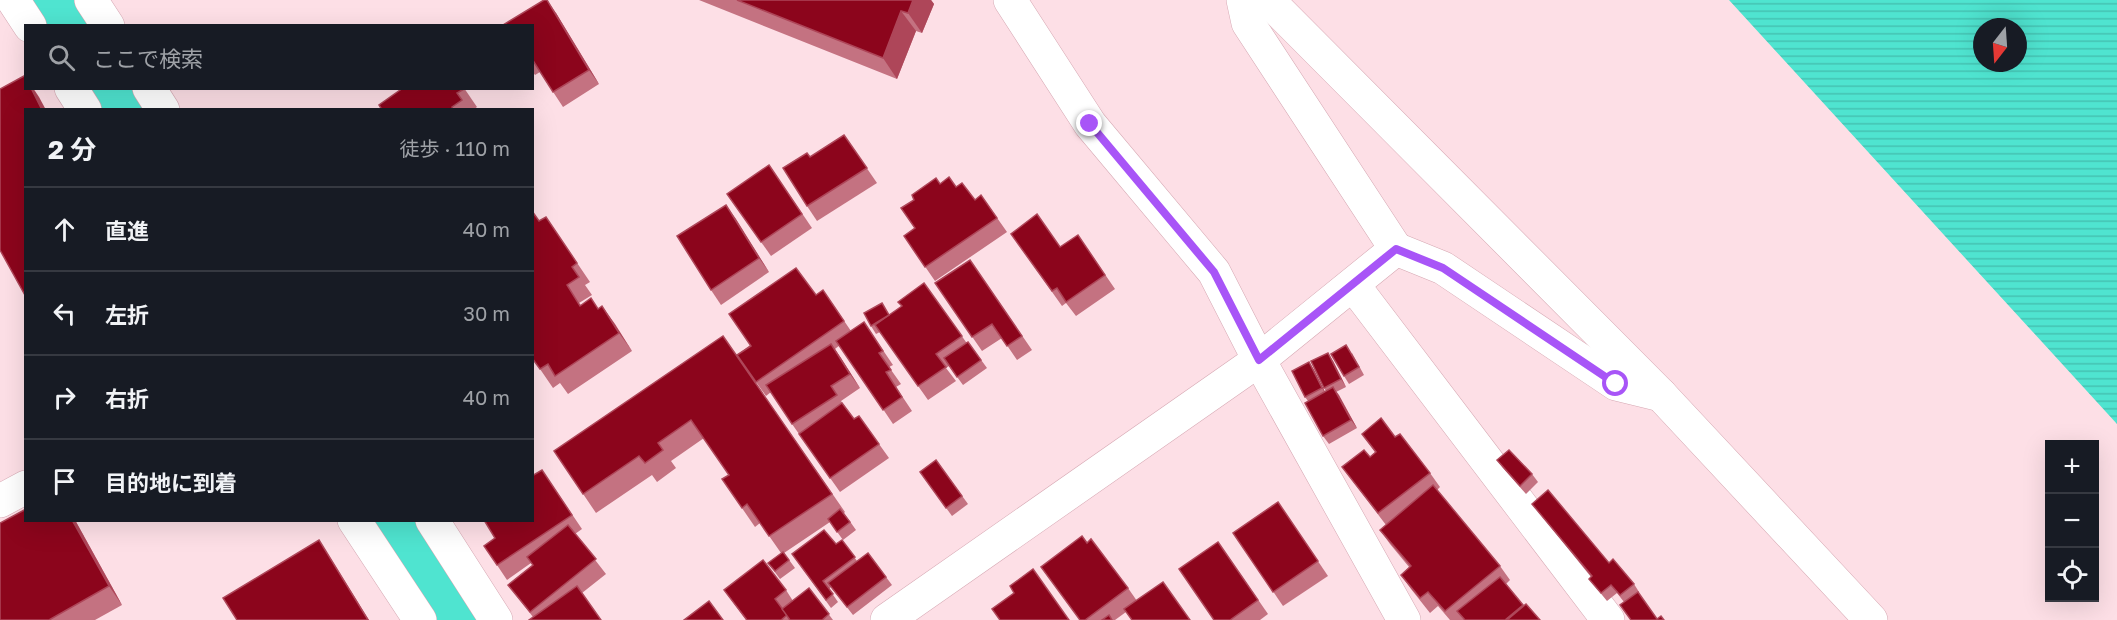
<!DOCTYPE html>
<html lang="ja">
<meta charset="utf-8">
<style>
body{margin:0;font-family:"Golos Text","Noto Sans JP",sans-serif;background:#20242c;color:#f1f3f6}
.controls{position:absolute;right:18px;bottom:18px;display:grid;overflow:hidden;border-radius:0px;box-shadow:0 6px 24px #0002}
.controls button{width:54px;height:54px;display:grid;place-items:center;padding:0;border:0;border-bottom:2px solid #363941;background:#171b24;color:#f1f3f6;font:30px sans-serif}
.compass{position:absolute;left:1973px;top:18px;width:54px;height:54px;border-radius:50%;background:#171b24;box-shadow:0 6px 24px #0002;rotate:197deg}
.stop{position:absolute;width:18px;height:18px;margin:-14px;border:4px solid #a855f7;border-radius:50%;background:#fff}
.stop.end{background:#a855f7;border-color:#fff;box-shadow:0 2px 6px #0008}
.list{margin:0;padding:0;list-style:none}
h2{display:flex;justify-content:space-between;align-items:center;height:78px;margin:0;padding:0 24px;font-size:26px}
h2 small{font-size:20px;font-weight:400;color:#9ea1a6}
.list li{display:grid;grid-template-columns:39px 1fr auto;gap:18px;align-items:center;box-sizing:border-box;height:84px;padding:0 24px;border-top:2px solid #363941}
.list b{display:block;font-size:22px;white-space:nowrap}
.list em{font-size:20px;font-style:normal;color:#9ea1a6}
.icon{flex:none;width:33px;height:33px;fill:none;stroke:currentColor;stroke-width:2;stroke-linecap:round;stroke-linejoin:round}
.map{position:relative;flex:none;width:2117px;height:620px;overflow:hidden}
.search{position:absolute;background:#171b24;box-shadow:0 6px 24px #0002;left:24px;top:24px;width:510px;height:66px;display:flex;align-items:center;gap:15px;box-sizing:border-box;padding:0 21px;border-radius:0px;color:#9ea1a6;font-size:22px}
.panel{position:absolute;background:#171b24;box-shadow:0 6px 24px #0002;left:24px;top:108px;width:510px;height:414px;border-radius:0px}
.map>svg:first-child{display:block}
.water{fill:url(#water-rules);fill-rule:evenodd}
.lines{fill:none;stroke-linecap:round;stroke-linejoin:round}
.canal{stroke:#4fe4d0;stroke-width:48}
.minor-casing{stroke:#d6a8b3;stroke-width:34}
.tertiary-casing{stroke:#d6a8b3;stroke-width:34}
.minor{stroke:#fff;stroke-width:33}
.tertiary{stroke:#fff;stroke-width:33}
.wall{fill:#c47281}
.shaded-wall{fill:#ae4659}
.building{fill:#8c051c;stroke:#ae4659;stroke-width:1.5}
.route{stroke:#a855f7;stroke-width:8}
</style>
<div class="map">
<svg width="2117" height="620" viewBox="0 0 2117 620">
<defs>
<pattern id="water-rules" width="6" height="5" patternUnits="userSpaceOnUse" patternTransform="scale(1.5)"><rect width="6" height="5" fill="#4fe4d0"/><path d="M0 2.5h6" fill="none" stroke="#45c3b2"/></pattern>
</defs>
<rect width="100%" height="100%" fill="#fddfe6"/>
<path class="water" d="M1729,0h388v424zM1982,27h36v36h-36z"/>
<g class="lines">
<g class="canal">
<path d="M57,0l16,26"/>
<path d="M114,88l14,22"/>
<path d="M396,520l65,100"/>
</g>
<defs>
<g id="minor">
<path d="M13,0l17,26"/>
<path d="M91,0l17,26"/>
<path d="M1010,0l80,124 124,148 45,88 145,260"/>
<path d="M71,88l14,22"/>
<path d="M149,88l14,22"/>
<path d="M1396,249l47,19 173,116 45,11"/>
<path d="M1354,286l254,334"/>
<path d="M0,501l26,-14"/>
<path d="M354,520l66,100"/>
<path d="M432,520l64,100"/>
<path d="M887,620l372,-260 137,-111 -148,-226 -5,-23"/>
</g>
<path id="tertiary" d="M1268,0l393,395 210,225"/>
</defs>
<use href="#minor" class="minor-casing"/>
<use href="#tertiary" class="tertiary-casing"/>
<use href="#minor" class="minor"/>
<use href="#tertiary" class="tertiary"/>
</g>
<g class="wall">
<path d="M699,0h232l3,4 -12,29 -6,-2 -19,48z"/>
<path d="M556,13l43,71 -36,23 -23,-35 -5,3 -3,-4v-45z"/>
<path d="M464,88l13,19 -4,3h-91z"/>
<path d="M844,135l33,48 -60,38 -10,-15 3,-49z"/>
<path d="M769,165l43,63 -41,28 -44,-62z"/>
<path d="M940,184l16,3 19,13 6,-5 26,37 -72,49 -31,-45 11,-8z"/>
<path d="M726,205l43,67 -48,33 -10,-15z"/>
<path d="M546,217l44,65 -5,3 7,10 -13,8 2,2 18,3 3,-2 30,45 -64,43 -8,-11 -7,5 -13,-19 -1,-148z"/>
<path d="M1011,234l49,13 18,-12 37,54 -39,27 -10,-13 -4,3z"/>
<path d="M970,260l62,90 -15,10 -15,-22 -20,13 -47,-68z"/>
<path d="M924,283l42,59h2l19,26 -24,17 -14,-19 -3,2 10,13 -28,19 -48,-68 -4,2 -5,-8 19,-11 12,-9 -4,-4z"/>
<path d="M823,290l28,41 13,-9 29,43 -4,2 12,17 -5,3 16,24 -19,13 -53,-79 -5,4 25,39 -19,13 13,18 5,-3 30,42 -49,34 -48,-68 -21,-32 -5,4 -29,-41z"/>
<path d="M723,336l122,176 -1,1 12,17 -13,10 -13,-18 -46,31 11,15 -15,11 -12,-16 13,-10 -21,-30 -5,4 -33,-48 7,-4 -25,-37 -33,23 5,7 -19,14 -5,-7 -56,38 -42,-62z"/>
<path d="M1352,353l12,22 -15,9 -5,-8z"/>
<path d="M1333,361l13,26 -10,5 21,36 -28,16 -6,-8 -15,-35 -3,-4 4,-35 5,8 11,22 1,-1 -2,-3z"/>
<path d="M1362,434l33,3 35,36 10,14 -3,3 63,76 10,14 -4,4 17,22 17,14h-90l-12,-14 -8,7 -19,-24 -10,-14 8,-8 -19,-23 -10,-14 6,-5 -44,-58 28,-10 5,-5z"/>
<path d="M936,460l32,44 -16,12 -32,-44z"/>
<path d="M1497,460l35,14 6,8 -12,12 -23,-26z"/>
<path d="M542,470l40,59 -7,5 31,40 -24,19 -49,24 -25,-32 25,-20 -2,-2 -24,17 -10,-15 -2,-27z"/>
<path d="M1278,502l50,74 -45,30 -50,-73z"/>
<path d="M1532,504l77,59 25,21 5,8 -1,1 19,26 7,1h-33l-7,-18 -7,-9 -10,8 -18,-22 2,-2z"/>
<path d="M75,520l47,85 -27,15h-95z"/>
<path d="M842,540l15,21 29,16 6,8 -39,30 -22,-28 -2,2 9,13 -7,6 -39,-54 44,-10z"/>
<path d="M1218,542l50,72 -8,6h-46z"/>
<path d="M1087,543l41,45 9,13 -11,11 -11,8h-35l-39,-53z"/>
<path d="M809,588l24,32h-87l-22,-30h62l7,11z"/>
</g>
<g class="shaded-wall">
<path d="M547,0l9,13 43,71 -10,-14z"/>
<path d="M913,0h18l3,4 -12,29 -14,-20z"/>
<path d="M901,11l15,20 -19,48 -14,-21z"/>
<path d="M31,88h2l6,9 7,13h-4z"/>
<path d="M726,205l10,14 33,53 -10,-14z"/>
<path d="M602,306l13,18 17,27 -13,-18z"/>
<path d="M831,344l10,14 19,30 -10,-14z"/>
<path d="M1328,353l5,8 13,26 -5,-8z"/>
<path d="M1309,362l5,8 13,26 -5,-8z"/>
<path d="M1333,387l6,8 18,33 -6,-8z"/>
<path d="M72,520h3l47,85 -13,-19z"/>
<path d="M319,540l12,19 38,61h-1z"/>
</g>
<g class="building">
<path d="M544,0h3l42,70 -36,22 -21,-33v-33l-29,-1z"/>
<path d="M737,0h176l-5,13 -7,-2 -18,47z"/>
<path d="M24,76l2,2v10h5l11,22h-16v187l-26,-47v-161z"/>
<path d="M403,88h61v1l-7,4 5,7 -10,7 1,3h-71l-3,-5z"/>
<path d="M844,135l23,33 -60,38 -24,-38 24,-15 3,4z"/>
<path d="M769,165l33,49 -41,28 -34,-48z"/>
<path d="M949,177l7,10 6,-4 13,17 6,-5 16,23 -72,49 -21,-31 11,-8 -14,-20 13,-8 -2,-5 24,-17 4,6z"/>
<path d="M726,205l33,53 -48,32 -34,-54z"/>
<path d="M532,211l7,10 7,-4 31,46 -5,4 7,10 -12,8 13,21 11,-8 7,11 4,-3 17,27 -64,43 -7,-12 -8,5 -8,-11z"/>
<path d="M1037,214l23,33 18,-12 27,40 -39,27 -9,-14 -5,3 -41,-57z"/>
<path d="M970,260l52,76 -15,10 -15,-22 -20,13 -37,-54z"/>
<path d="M796,268l20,27 7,-5 21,31 -88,61 -19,-27 14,-9 -22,-32z"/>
<path d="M924,283l38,53 -26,18 10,13 -28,19 -43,-61 27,-19 -4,-4z"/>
<path d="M882,303l7,12 -18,11 -7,-13z"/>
<path d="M864,322l19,29 -4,2 12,17 -5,2 16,25 -19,13 -47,-69z"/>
<path d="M723,336l109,158 -63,42 -22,-32 -5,4 -20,-29 7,-4 -38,-55 -33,23 5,7 -18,13 -6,-7 -56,38 -29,-43z"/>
<path d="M968,342l13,18 -24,17 -13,-19z"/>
<path d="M831,344l19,30 -19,12 6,9 -45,29 -26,-39z"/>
<path d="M1346,345l13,22 -15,9 -13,-22z"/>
<path d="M1328,353l13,26 -17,9 -13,-27z"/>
<path d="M1309,362l13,26 -17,9 -13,-26z"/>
<path d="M1333,387l18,33 -28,16 -18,-33z"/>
<path d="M842,403l12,16 5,-3 20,28 -49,34 -31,-44z"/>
<path d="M1381,418l14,19 5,-3 30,39 -52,40 -36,-46 22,-17 6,7 6,-5 -14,-18z"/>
<path d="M1509,450l23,24 -12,12 -23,-26z"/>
<path d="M936,460l26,36 -16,12 -26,-36z"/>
<path d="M542,470l30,45 -75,50 -13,-19 11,-8 -11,-18h48v-44z"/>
<path d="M1433,485l67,81 -55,45 -17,-19 -8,6 -19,-23 10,-9 -31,-36z"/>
<path d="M1548,490l61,73 4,-4 21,25 -14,11 -9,-10 -10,8 -12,-14 3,-3 -60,-72z"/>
<path d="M1278,502l40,59 -45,31 -40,-59z"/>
<path d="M26,509v11h46l37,66 -60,34h-49v-97z"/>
<path d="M840,509l10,13 -13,10 -9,-13z"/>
<path d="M568,525l28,34 -66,53 -22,-27 25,-20 -6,-8z"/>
<path d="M824,530l12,14 6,-4 13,17 -32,24 10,13 -7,6 -34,-46z"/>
<path d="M1082,536l5,7 4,-4 37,49 -43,32h-5l-39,-53z"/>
<path d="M319,540l49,80h-131l-14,-22z"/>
<path d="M1218,542l40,58 -28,20h-16l-35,-51z"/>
<path d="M783,552l6,8 -14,11 -7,-8z"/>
<path d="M868,553l18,24 -39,30 -19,-24z"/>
<path d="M763,560l23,30 -11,9 12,16 -6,5h-34l-23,-30z"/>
<path d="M1033,569l36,51h-69l-8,-11 22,-16 -4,-7z"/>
<path d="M1500,577l23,28 -18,15h-40l-8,-9z"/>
<path d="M1163,582l27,38h-58l-8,-11z"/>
<path d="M577,586l24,34h-72z"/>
<path d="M809,588l20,26 -7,6h-32l-8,-11z"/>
<path d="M1638,592l19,27 4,-3 3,4h-33l-11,-15z"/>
<path d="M709,601l14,19h-39z"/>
<path d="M1526,604l14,16h-33z"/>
<path d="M1109,615l3,5h-10z"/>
</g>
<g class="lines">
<path class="route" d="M1090,124l124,148 45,88 137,-111 47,19 173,116"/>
</g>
</svg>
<div class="controls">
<button>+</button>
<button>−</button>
<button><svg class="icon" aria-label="locate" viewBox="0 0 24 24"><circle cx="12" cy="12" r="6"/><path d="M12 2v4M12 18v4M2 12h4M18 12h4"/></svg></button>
</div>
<svg class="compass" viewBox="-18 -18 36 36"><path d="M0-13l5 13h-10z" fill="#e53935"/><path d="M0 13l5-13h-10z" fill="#9ea1a6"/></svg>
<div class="stop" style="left:1616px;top:384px"></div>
<div class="stop end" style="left:1090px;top:124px"></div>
<div class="search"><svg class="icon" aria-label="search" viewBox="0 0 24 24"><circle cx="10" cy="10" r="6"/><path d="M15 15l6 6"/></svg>ここで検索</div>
<section class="panel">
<h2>2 分<small>徒歩 · 110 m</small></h2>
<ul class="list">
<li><svg class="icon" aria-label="ahead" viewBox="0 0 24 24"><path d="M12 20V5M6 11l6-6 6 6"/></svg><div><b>直進</b></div><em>40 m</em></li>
<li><svg class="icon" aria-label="left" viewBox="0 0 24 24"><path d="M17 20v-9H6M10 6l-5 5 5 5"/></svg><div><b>左折</b></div><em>30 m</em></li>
<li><svg class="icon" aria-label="right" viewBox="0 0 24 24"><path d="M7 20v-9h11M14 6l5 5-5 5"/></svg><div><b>右折</b></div><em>40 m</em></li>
<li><svg class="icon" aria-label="arrive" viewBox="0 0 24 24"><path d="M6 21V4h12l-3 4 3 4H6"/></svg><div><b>目的地に到着</b></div></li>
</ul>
</section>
</div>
